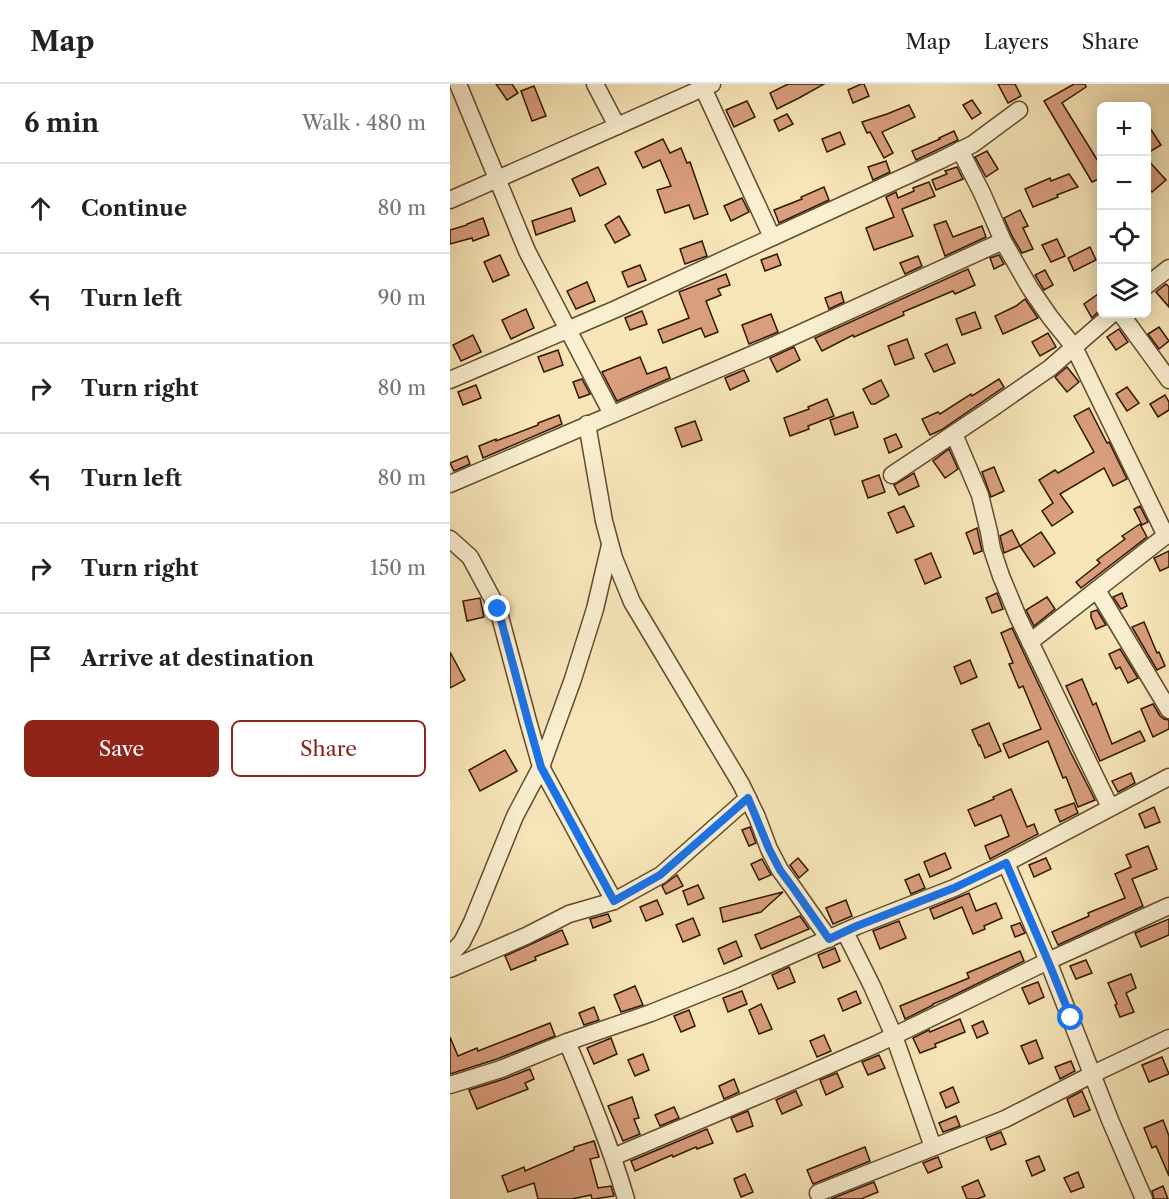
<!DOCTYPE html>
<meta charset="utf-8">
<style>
body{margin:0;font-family:"Libre Caslon Text",serif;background:#f6f6f6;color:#222}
.controls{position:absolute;right:18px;top:18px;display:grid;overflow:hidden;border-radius:9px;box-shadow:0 3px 15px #0003}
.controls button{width:54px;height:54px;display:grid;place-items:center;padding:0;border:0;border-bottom:2px solid #e0e0e0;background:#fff;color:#222;font:30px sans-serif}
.stop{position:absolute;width:18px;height:18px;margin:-14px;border:4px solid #1a73e8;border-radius:50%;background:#fff}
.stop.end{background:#1a73e8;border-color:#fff;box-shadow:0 2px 6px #0008}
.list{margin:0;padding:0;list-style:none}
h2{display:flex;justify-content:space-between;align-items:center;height:78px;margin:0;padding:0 24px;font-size:26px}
h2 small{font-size:20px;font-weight:400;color:#767676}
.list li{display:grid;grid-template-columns:39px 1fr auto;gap:18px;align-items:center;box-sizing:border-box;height:90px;padding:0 24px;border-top:2px solid #e0e0e0}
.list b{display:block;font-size:22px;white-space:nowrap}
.list em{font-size:20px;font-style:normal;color:#767676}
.actions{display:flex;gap:12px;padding:18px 24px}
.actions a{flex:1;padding:14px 0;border:2px solid #8f2418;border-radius:9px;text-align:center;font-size:21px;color:#8f2418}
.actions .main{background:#8f2418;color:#fff}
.icon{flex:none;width:33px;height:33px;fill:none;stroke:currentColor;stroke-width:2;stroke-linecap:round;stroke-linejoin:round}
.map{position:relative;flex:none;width:719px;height:1115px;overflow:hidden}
header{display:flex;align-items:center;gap:36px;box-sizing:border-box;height:84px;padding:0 30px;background:#fff;border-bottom:2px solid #e0e0e0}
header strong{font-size:28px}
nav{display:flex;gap:33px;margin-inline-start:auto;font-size:21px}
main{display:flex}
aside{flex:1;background:#fff}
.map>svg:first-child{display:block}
.building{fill:#d99e7c;stroke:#301700;stroke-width:1.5}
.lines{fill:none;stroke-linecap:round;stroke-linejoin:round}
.street-casing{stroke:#624b2e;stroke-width:19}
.street{stroke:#faefd1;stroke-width:16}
.route{stroke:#1a73e8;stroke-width:8}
</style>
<header>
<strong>Map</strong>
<nav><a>Map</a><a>Layers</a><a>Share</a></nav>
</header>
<main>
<aside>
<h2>6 min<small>Walk · 480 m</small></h2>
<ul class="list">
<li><svg class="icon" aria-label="ahead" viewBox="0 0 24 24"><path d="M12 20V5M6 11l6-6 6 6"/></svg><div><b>Continue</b></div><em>80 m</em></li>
<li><svg class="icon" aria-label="left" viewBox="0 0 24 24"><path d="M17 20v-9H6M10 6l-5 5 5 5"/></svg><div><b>Turn left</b></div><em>90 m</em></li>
<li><svg class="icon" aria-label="right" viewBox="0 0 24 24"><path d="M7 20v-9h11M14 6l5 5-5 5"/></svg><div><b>Turn right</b></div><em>80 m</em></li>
<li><svg class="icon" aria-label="left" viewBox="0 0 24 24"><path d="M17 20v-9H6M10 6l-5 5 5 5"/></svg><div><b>Turn left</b></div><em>80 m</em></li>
<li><svg class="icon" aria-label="right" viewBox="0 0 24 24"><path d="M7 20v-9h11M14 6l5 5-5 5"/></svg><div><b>Turn right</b></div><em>150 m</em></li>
<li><svg class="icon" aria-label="arrive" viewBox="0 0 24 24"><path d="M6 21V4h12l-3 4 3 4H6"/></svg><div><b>Arrive at destination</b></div></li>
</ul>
<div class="actions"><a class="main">Save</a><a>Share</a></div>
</aside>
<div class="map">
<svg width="719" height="1115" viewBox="0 0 719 1115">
<rect width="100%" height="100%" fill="#f8e6b8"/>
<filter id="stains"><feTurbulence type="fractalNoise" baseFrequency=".00333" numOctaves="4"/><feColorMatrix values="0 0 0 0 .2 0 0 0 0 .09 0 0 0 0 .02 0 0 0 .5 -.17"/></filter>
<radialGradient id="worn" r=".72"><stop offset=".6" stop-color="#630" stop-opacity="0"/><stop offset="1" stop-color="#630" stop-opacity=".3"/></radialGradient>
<g class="building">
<path d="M46,0h16l6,9 -11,7z"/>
<path d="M338,0h36l-25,14 -22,11 -7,-16z"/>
<path d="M411,0h3l5,12 -16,7 -5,-13z"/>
<path d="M548,0h17l6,12 -13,7z"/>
<path d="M624,0h11l1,3 -24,16 39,63v12l-9,4 -48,-81z"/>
<path d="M84,2l12,30 -14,5 -11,-30z"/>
<path d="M522,16l9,13 -9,6 -9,-14z"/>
<path d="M297,17l8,16 -21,10 -8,-17z"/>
<path d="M459,21l6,12 -33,15 11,21 -9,5 -14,-26 -3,1 -5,-11 25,-8z"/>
<path d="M337,30l6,10 -14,7 -5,-11z"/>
<path d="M696,38l15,23 -15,9z"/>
<path d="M504,47l4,9 -42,20 -4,-9 28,-12 -1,-1z"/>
<path d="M390,48l5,12 -18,8 -5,-13z"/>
<path d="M213,55l7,14 11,-5 6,15 3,-1 18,52 -14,5 -5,-14 -24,8 -8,-23 14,-4 -11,-26 -17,8 -8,-16z"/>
<path d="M537,67l11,18 -12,8 -11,-20z"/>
<path d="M696,74l20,22 -14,12 -6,-6z"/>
<path d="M436,77l4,11 -17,8 -5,-13z"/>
<path d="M148,83l8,17 -26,12 -8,-17z"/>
<path d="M507,83l6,12 -27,11 -4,-10 15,-6 -2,-3z"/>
<path d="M619,90l9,13 -21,8 1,2 -25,10 -8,-18 25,-11 1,3z"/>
<path d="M479,98l6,14 -33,13 11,27 -39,14 -8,-22 28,-11 -8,-20 10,-5 2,6 16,-7 -1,-3z"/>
<path d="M374,103l5,13 -50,23 -5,-13 28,-11 -1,-2z"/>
<path d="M292,114l7,14 -18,9 -7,-15z"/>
<path d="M121,124l4,13 -39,14 -4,-14z"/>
<path d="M570,126l8,16 -5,2 10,21 -11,4 -10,-17 -8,-18z"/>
<path d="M169,132l11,19 -15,8 -10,-18z"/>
<path d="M33,134l6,17 -16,6 -1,-3 -22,6v-14l17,-5v-1z"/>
<path d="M496,137l7,16 29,-11 4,11 -41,19 -11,-31z"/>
<path d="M607,155l8,17 -14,6 -9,-17z"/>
<path d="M252,157l5,15 -22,8 -5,-15z"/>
<path d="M640,163l6,13 -22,11 -6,-13z"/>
<path d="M327,170l4,11 -16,6 -4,-11z"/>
<path d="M50,171l9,20 -16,7 -9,-20z"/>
<path d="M549,171l5,9 -10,5 -4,-11z"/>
<path d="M468,172l4,10 -17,8 -5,-11z"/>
<path d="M190,181l6,15 -18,7 -6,-15z"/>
<path d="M518,185l7,16 -20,9 -2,-3 -50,21 1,3 -50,22 -1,-2 -31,16 -7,-13z"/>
<path d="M595,186l8,15 -9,5 -9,-15z"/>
<path d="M276,190l4,11 -12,4 3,6 -15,6 12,31 -13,5 -4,-9 -38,15 -5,-13 31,-12 -10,-26z"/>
<path d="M137,198l8,19 -19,8 -9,-18z"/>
<path d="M716,200l3,3v20l-13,-15z"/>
<path d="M391,208l3,10 -15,7 -4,-11z"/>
<path d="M651,208v17l-9,9 -8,-14z"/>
<path d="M575,215l13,19 -35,16 -8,-18 21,-10z"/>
<path d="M76,225l8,19 -23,11 -9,-19z"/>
<path d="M192,227l5,13 -17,6 -5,-12z"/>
<path d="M525,228l6,16 -19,7 -6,-16z"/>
<path d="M321,230l7,18 -29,12 -7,-19z"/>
<path d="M709,243l10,14 -10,8 -11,-15z"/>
<path d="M669,245l9,13 -12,8 -9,-13z"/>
<path d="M598,249l8,14 -16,9 -8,-14z"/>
<path d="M23,251l8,17 -20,9 -8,-16z"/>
<path d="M457,255l7,19 -19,7 -7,-19z"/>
<path d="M497,260l8,19 -21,9 -9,-18z"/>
<path d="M344,263l6,13 -23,12 -7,-14z"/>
<path d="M108,266l5,15 -19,7 -6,-15z"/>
<path d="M190,273l7,17 19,-7 4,11 -53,23 -15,-29z"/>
<path d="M617,283l12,15 -12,10 -12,-15z"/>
<path d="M294,286l5,11 -19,9 -5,-12z"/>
<path d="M132,295l8,15 -11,4 -6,-16z"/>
<path d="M549,295l5,8 -63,43 -11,5 -8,-16 16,-7 2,2 31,-20 1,2z"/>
<path d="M431,296l8,16 -14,8h-4l-8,-15z"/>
<path d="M26,301l5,13 -18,7 -5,-13z"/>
<path d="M677,303l12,16 -12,8 -11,-17z"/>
<path d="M715,311l4,7v8l-11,7 -8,-13z"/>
<path d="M377,315l7,17 -26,10 1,3 -19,7 -6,-18 25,-9 -1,-2z"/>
<path d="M639,324l18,35 2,-1 18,37 -14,7 -9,-18 -44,26 13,18 -21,14 -10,-15 11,-8 -14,-23 16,-10 3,3 36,-21 -20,-36z"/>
<path d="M403,328l5,15 -23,8 -5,-15z"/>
<path d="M109,331l3,9 -79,34 -4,-12 17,-7v2l42,-16v-2z"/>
<path d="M245,337l7,19 -20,7 -7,-19z"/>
<path d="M446,350l6,13 -13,6 -5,-14z"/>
<path d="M499,365l9,20 -13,9 -12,-17z"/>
<path d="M17,372l3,8 -16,7 -4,-8z"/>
<path d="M544,383l10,24 -13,6 -9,-25z"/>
<path d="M464,389l5,13 -20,9 -5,-10z"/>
<path d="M429,391l6,17 -17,6 -6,-17z"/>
<path d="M454,422l10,20 -17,7 -9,-20z"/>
<path d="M690,422l8,16 -6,3 -8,-16z"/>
<path d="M690,440l7,13 -66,51 -5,-6 24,-19 -3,-3 28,-21 -3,-3z"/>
<path d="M527,444l5,23 -8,3 -8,-21z"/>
<path d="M562,446l8,16 -16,7 -4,-17z"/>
<path d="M591,448l14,21 -21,14 -14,-21z"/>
<path d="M719,467v16l-9,4 -6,-13z"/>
<path d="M481,469l10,24 -16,7 -10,-24z"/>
<path d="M547,509l6,16 -11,4 -6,-15z"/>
<path d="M672,509l5,13 -6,3 -8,-12z"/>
<path d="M597,513l8,12 -21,17 -8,-16z"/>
<path d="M30,514l4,19 -17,4 -4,-20z"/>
<path d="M647,526l9,15 -10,4 -5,-12v-5z"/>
<path d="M694,538l13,31 2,-1 6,14 -8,4 -25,-43z"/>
<path d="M562,544l59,125 24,47 -17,7 -12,-30 -3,1 -15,-37 -39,17 -6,-14 38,-15 -18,-43 -4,2 -10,-24 4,-1 -12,-30z"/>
<path d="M670,565l18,29 -10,5 -8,-16 -4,2 -7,-15z"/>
<path d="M0,568l15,28 -15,8z"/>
<path d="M520,576l7,17 -16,7 -7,-17z"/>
<path d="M632,595l11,26 3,-2 16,41 28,-13 5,10 -45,20 -34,-75z"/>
<path d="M703,620l7,12 4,3 5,1v9l-16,8 -12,-28z"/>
<path d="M539,639l12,28 -16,7 -5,-13 -1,1 -7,-16z"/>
<path d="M55,666l12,21 -37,20 -11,-21z"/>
<path d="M681,689l4,10 -17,9 -6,-11z"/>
<path d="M561,705l16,38 7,-3 4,10 -48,25 -5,-13 24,-10 -8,-21 -26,11 -7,-16 26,-11 -1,-2z"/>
<path d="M624,719l4,10 -18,9 -5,-12z"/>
<path d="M704,723l6,15 -15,6 -6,-14z"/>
<path d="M300,743l6,16 -7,3 -7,-16z"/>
<path d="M698,762l9,23 -25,10 11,27 -85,39 -6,-13 37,-16 -1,-3 37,-15 -10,-24 16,-7 -5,-12z"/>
<path d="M495,769l6,15 -21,9 -6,-15z"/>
<path d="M348,774l10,12 -9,8 -9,-13z"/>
<path d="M596,774l5,11 -17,8 -5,-12z"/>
<path d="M312,775l9,16 -12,5 -8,-16z"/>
<path d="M469,790l6,14 -14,6 -6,-14z"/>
<path d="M227,791l6,11 -17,8 -4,-8z"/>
<path d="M248,801l6,13 -16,7 -5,-14z"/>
<path d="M333,808l-22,20 -38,10 -3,-14z"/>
<path d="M519,809l7,18 20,-8 6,15 -18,8 1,3 -12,5 -11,-27 -28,12 -4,-10z"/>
<path d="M207,816l6,14 -17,7 -6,-14z"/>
<path d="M396,816l6,16 -19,8 -7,-16z"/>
<path d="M158,830l3,7 -18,7 -3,-9z"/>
<path d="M350,832l9,13 -48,20 -6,-14z"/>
<path d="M243,834l7,17 -17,7 -7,-17z"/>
<path d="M719,835v16l-28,12 -6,-14z"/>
<path d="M449,837l7,17 -26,11 -7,-18z"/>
<path d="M570,839l5,10 -10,4 -4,-11z"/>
<path d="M112,846l6,14 -33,13 1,3 -25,10 -6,-14z"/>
<path d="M286,857l6,15 -18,8 -6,-15z"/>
<path d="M385,864l5,13 -17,7 -5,-13z"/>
<path d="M570,867l4,10 -74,36 -17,7v1l-28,14 -5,-13 69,-28 -2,-5z"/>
<path d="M636,876l6,13 -16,6 -6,-13z"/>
<path d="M339,883l6,15 -17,7 -6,-14z"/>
<path d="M681,890l5,14 -10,5 8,19 -14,5 -5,-12 2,-1 -9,-21z"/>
<path d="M588,898l6,15 -15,7 -7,-16z"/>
<path d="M185,902l8,19 -22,7 -7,-17z"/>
<path d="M292,907l5,13 -19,8 -5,-14z"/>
<path d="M406,907l5,12 -18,8 -5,-12z"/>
<path d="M311,920l11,25 -13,5 -10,-24z"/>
<path d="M144,923l5,13 -15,5 -5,-12z"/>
<path d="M239,926l6,16 -14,6 -7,-16z"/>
<path d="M510,935l5,13 -30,12 1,3 -16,6 -7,-15 16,-8 1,2z"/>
<path d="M533,937l5,12 -11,5 -5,-12z"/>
<path d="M100,939l5,13 -58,23 -47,15v-37l8,19 19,-8 1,3z"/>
<path d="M374,951l7,16 -14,6 -7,-16z"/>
<path d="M161,954l6,16 -23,10 -7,-16z"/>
<path d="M586,956l7,18 -14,6 -8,-18z"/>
<path d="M193,970l6,16 -14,6 -7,-16z"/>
<path d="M429,971l6,13 -17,7 -6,-13z"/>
<path d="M712,973l7,17 -20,8 -7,-17z"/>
<path d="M621,977l4,10 -15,8 -5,-12z"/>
<path d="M80,985l4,10 -9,4 3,6 -51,20 -8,-19 35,-11z"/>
<path d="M387,989l6,14 -17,8 -6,-15z"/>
<path d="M284,995l5,13 -15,7 -5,-13z"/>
<path d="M503,1003l6,15 -13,6 -6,-15z"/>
<path d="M346,1007l6,14 -20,9 -6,-14z"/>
<path d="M632,1007l8,19 -16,7 -7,-18z"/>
<path d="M182,1013l7,21 -5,1 6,15 -17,7 -15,-35z"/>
<path d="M224,1023l5,11 -19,8 -5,-11z"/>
<path d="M298,1027l5,15 -16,6 -6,-14z"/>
<path d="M506,1032l4,10 -17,6 -4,-9z"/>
<path d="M713,1036l6,16v40l-13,-30 -4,2 -8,-20z"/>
<path d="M257,1045l6,14 -16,6 -1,-2 -23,10 -1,-2 -37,16 -4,-10z"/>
<path d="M551,1048l5,12 -15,6 -5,-12z"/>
<path d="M144,1057l5,16 -9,2 8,29 13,-2 3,10 -20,3h-2l-1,-4 -19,4h-34l-4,-16 -26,9 -6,-16 22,-9 1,4 49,-21v-3z"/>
<path d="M415,1063l5,14 -57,23 -6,-14z"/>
<path d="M589,1072l6,14 -13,6 -6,-15z"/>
<path d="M488,1073l4,10 -14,6 -5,-10z"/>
<path d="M628,1088l6,15 -13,5 -7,-14z"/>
<path d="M295,1090l8,18 -12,5 -7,-18z"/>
<path d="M528,1096l7,16 -8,3h-10l-5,-12z"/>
<path d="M424,1098l4,10 -17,7h-30z"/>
<path d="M713,1102l5,13h-14l-2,-8z"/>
</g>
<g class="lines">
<defs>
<g id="street">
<path d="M8,0l69,167 85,163"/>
<path d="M145,0l22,42"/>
<path d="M253,4l69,149"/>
<path d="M510,66l22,43 21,48 27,47 20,29 24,30 92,189"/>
<path d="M0,116l262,-116"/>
<path d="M696,202l23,-18"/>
<path d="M671,230l48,66"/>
<path d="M0,296l166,-71 325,-149 32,-16 46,-34"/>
<path d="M137,340l17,97 10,37 18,44 109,182 16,33 12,32 11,21 14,19 35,50"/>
<path d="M504,350l26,61 9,37 3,17 9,27 17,41 92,190"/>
<path d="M442,391l99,-66 59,-41 62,-54"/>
<path d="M0,400l322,-138 231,-105"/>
<path d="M0,455l20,18 28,52 30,112 13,46 73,134"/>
<path d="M647,506l72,120"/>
<path d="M580,558l139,-109"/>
<path d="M556,779l42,98 62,159 34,79"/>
<path d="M395,848l27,54 22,50 39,111"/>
<path d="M0,871l12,-13 10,-20 43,-106 26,-49 32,-88 22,-70 15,-64"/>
<path d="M0,885l76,-33 43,-22 45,-13 47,-26 87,-77"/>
<path d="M117,958c22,52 43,103 59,157"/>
<path d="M0,1001l51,-16 66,-27 84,-29 85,-34 121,-53 97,-38 52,-25 163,-86"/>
<path d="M163,1073l175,-74 89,-39 171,-83 121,-55"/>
<path d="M368,1109l187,-74 88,-45 76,-36"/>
</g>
</defs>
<use href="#street" class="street-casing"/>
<use href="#street" class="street"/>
</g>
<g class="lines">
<path class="route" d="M48,525l30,112 13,46 73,134 46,-26 88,-77 21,51 11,21 14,19 35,50 28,-13 97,-38 52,-25 42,98 23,57"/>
</g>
<rect width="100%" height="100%" filter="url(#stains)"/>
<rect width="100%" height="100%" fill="url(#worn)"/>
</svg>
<div class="controls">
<button>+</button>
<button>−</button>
<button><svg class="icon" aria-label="locate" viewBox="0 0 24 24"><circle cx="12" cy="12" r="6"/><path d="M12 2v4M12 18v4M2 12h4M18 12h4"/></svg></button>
<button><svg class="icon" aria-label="layers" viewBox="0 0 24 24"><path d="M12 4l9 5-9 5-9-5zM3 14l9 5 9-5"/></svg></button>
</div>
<div class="stop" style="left:621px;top:934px"></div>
<div class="stop end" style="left:48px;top:525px"></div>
</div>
</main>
